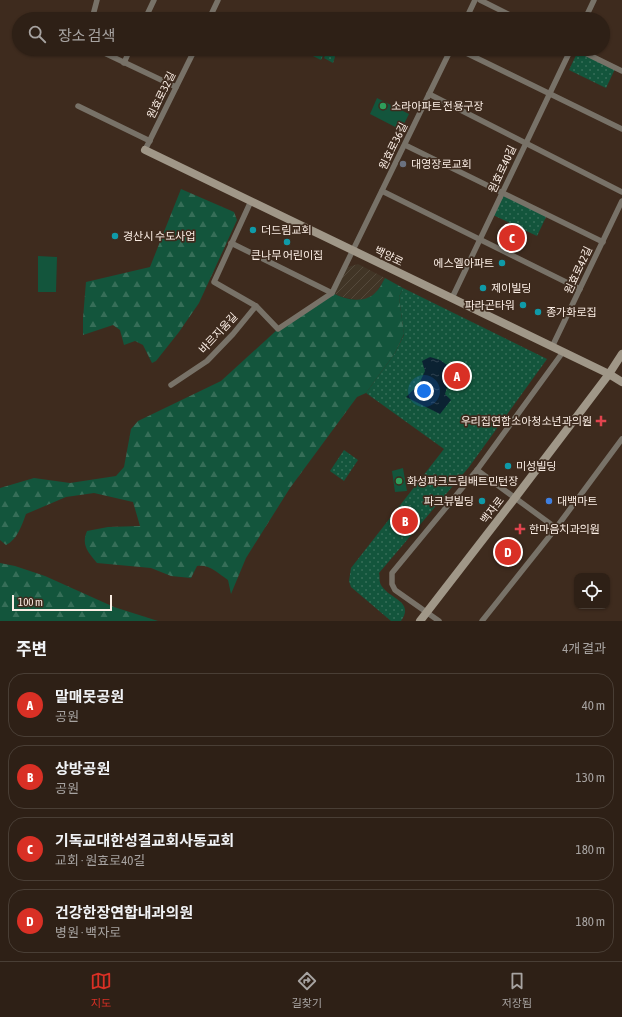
<!DOCTYPE html>
<html lang="ko">
<meta charset="utf-8">
<style>
body{margin:0;font-family:"Asap Condensed","Noto Sans KR",sans-serif;background:#36281f;color:#f1f3f6}
.controls{position:absolute;right:12px;bottom:12px;display:grid;overflow:hidden;border-radius:8px;box-shadow:0 1px 3px #0004}
.controls button{width:36px;height:36px;display:grid;place-items:center;padding:0;border:0;border-bottom:1px solid #493e35;background:#2e2016;color:#f1f3f6;font:20px sans-serif}
.scale{position:absolute;left:12px;bottom:10px;width:100px;box-sizing:border-box;padding-left:4px;border:2px solid #fbeee5;border-top:0;font-size:11px;line-height:14px;white-space:nowrap;color:#fbeee5;-webkit-text-stroke:3px #3e2b1e;paint-order:stroke}
.you{position:absolute;left:424px;top:391px;width:14px;height:14px;margin:-10px;border:3px solid #fff;border-radius:50%;background:#1a73e8;box-shadow:0 0 0 6px #1a73e833}
.badge{display:grid;place-items:center;width:26px;height:26px;border-radius:50%;background:#d93025;color:#fff;font-size:13px;font-weight:700}
.pin{position:absolute;translate:-50% -50%;border:2px solid #fff;box-shadow:0 1px 4px #0006}
.list{margin:0;padding:0;list-style:none}
h2{display:flex;justify-content:space-between;align-items:center;height:52px;margin:0;padding:0 16px;font-size:17px}
h2 small{font-size:13px;font-weight:400;color:#a7a3a1}
.list li{display:grid;grid-template-columns:26px 1fr auto;gap:12px;align-items:center;box-sizing:border-box;height:64px;margin:0 8px 8px;padding:0 8px;border:1px solid #493e35;border-radius:16px}
.list b{display:block;font-size:15px;white-space:nowrap}
.list p{margin:0;font-size:13px;white-space:nowrap;color:#a7a3a1}
.list em{font-size:13px;font-style:normal;color:#a7a3a1}
.icon{flex:none;width:22px;height:22px;fill:none;stroke:currentColor;stroke-width:2;stroke-linecap:round;stroke-linejoin:round}
.map{position:relative;flex:none;width:622px;height:621px;overflow:hidden}
.search{position:absolute;background:#2e2016;box-shadow:0 1px 3px #0004;left:12px;right:12px;top:12px;height:44px;display:flex;align-items:center;gap:10px;box-sizing:border-box;padding:0 14px;border-radius:22px;color:#a7a3a1;font-size:15px}
.sheet{height:340px;background:#2e2016}
nav{display:flex;justify-content:space-around;align-items:center;box-sizing:border-box;height:56px;border-top:1px solid #493e35;background:#2e2016;font-size:11px;color:#a7a3a1}
nav a{display:grid;justify-items:center;gap:2px}
nav .on{color:#d93025}
.map>svg:first-child{display:block}
.industrial{fill:url(#industrial-furrows)}
.grass{fill:url(#grass-dots)}
.forest{fill:url(#forest-firs)}
.garden{fill:#13553c}
.water{fill:url(#water-ripples)}
.lines{fill:none;stroke-linecap:round;stroke-linejoin:round}
.street{stroke:#787268;stroke-width:5.5}
.secondary{stroke:#a09788;stroke-width:8}
.leisure-dot{fill:#2e9e5b;stroke:#3e2b1e;stroke-width:1.5}
.worship-dot{fill:#6b7280;stroke:#3e2b1e;stroke-width:1.5}
.culture-dot{fill:#0f9aa8;stroke:#3e2b1e;stroke-width:1.5}
.health-dot{fill:#e0444e;stroke:#3e2b1e;stroke-width:1.5}
.shop-dot{fill:#3f7fe0;stroke:#3e2b1e;stroke-width:1.5}
.labels{text-anchor:middle;dominant-baseline:central;stroke-width:3.5;stroke-linejoin:round;paint-order:stroke}
.street-label{font-size:11px;fill:#fbeee5;stroke:#3e2b1e}
.poi-label{font-size:11px;fill:#fbeee5;stroke:#3e2b1e;text-anchor:start}
</style>
<div class="map">
<svg width="622" height="621" viewBox="0 0 622 621">
<defs>
<pattern id="industrial-furrows" width="10" height="10" patternUnits="userSpaceOnUse"><rect width="10" height="10" fill="#413526"/><path d="M-1 1l2-2M0 10L10 0M9 11l2-2" fill="none" stroke="#54493b"/></pattern>
<pattern id="grass-dots" width="8" height="8" patternUnits="userSpaceOnUse"><rect width="8" height="8" fill="#13553c"/><path d="M2 2h.1M6 6h.1" fill="none" stroke="#366e58" stroke-width="1.8" stroke-linecap="round"/></pattern>
<pattern id="forest-firs" width="22" height="20" patternUnits="userSpaceOnUse"><rect width="22" height="20" fill="#13553c"/><path d="M5 1l3.5 6h-7zM16 11l3.5 6h-7z" fill="#366e58"/></pattern>
<pattern id="water-ripples" width="26" height="14" patternUnits="userSpaceOnUse"><rect width="26" height="14" fill="#0b2232"/><path d="M2 4q2-2 4 0t4 0M15 11q2-2 4 0t4 0" fill="none" stroke="#2f4250"/></pattern>
</defs>
<rect width="100%" height="100%" fill="#3e2b1e"/>
<path class="industrial" d="M358,264l27,14 -9,15 -9,6 -9,1 -16,-3 -10,-4 13,-25z"/>
<g class="grass">
<path d="M316,49h10l-5,11 -8,-4z"/>
<path d="M328,49h7l1,2 -2,3 1,3 -2,6 -9,-5z"/>
<path d="M578,51l37,18 -9,19 -37,-18z"/>
<path d="M503,194l44,21 -10,21 -44,-21z"/>
<path d="M403,288l144,71 -78,108 -90,106c1,3 0,9 2,12 8,14 34,16 20,36h-10l-40,-34 -2,-6 2,-13 93,-119 -78,-56 29,-40 9,-18 -5,-38z"/>
<path d="M344,450l14,10 -14,21 -14,-10z"/>
</g>
<g class="forest">
<path d="M181,189l53,23 3,8 -38,83 -20,29 -23,29 -4,2 -9,-18 -8,-4 -11,4 -4,-15 -7,-5 -30,10v-17l3,-36 64,-15z"/>
<path d="M385,278l18,10 -4,9 5,37 -9,19 -29,40 -9,4 -67,91 -44,70 -15,36 -3,-14c-10,-7 -19,-16 -31,-14l-6,12 -20,-2 -20,-8 -54,-5c-9,-11 -16,-18 -10,-32l21,-4 32,-1 -7,-24 -39,-9 -28,4 -40,17c-4,11 -9,26 -20,31l-6,-5v-52l34,-10 36,5 46,-7 8,-9 7,-38 7,-8 83,-40 57,-52 54,-36c13,6 30,11 42,1 5,-4 8,-11 11,-16z"/>
<path d="M0,563l15,3 30,10 69,31 44,14h-158z"/>
</g>
<g class="garden">
<path d="M377,98l32,16 -8,16 -31,-16z"/>
<path d="M38,256l19,1 -1,35h-18z"/>
<path d="M403,468l4,23 -12,1 -3,-21z"/>
</g>
<path class="water" d="M430,357l10,3 7,5 3,13 -5,16 6,6 -11,14 -34,-17 13,-13 6,-13 -3,-10z"/>
<g class="lines">
<g class="street">
<path d="M480,0l38,19"/>
<path d="M92,19l5,-19"/>
<path d="M145,19l9,-19"/>
<path d="M209,19l9,-19"/>
<path d="M466,19l9,-19"/>
<path d="M585,19l9,-19"/>
<path d="M96,49l80,38"/>
<path d="M458,49l164,80"/>
<path d="M577,49l45,22"/>
<path d="M124,63l6,-14"/>
<path d="M429,94l193,98"/>
<path d="M78,106l72,35"/>
<path d="M405,145l198,97"/>
<path d="M145,150l50,-101"/>
<path d="M382,191l198,98"/>
<path d="M251,201l-37,81 42,24 22,23 54,-36 119,-244"/>
<path d="M231,243l101,50"/>
<path d="M452,298l119,-249"/>
<path d="M552,347l70,-146"/>
<path d="M171,385l36,-24 26,-27 23,-28"/>
<path d="M477,470l79,58"/>
<path d="M439,621l-44,-31 -3,-6v-11l85,-103 86,-118"/>
<path d="M482,621l74,-93 66,-89"/>
</g>
<g class="secondary">
<path d="M145,150l464,224 13,8"/>
<path d="M420,621l95,-123 94,-124 13,-20"/>
</g>
</g>
<g class="leisure-dot">
<circle cx="383" cy="106" r="4"/>
<circle cx="399" cy="481" r="4"/>
</g>
<circle class="worship-dot" cx="403" cy="164" r="4"/>
<g class="culture-dot">
<circle cx="253" cy="230" r="4"/>
<circle cx="115" cy="236" r="4"/>
<circle cx="287" cy="242" r="4"/>
<circle cx="502" cy="263" r="4"/>
<circle cx="483" cy="288" r="4"/>
<circle cx="523" cy="305" r="4"/>
<circle cx="538" cy="312" r="4"/>
<circle cx="508" cy="466" r="4"/>
<circle cx="482" cy="501" r="4"/>
</g>
<g class="health-dot">
<path d="M599 415h4v4h4v4h-4v4h-4v-4h-4v-4h4z"/>
<path d="M518 523h4v4h4v4h-4v4h-4v-4h-4v-4h4z"/>
</g>
<circle class="shop-dot" cx="549" cy="501" r="4"/>
<g class="labels">
<g class="street-label">
<text transform="translate(161 95) rotate(-64)">원효로32길</text>
<text transform="translate(393 146) rotate(-64)">원효로36길</text>
<text transform="translate(502 169) rotate(-65)">원효로40길</text>
<text transform="translate(389 256) rotate(26)">백양로</text>
<text transform="translate(578 270) rotate(-65)">원효로42길</text>
<text transform="translate(218 333) rotate(-47)">바르지움길</text>
<text transform="translate(492 510) rotate(-52)">백자로</text>
</g>
<g class="poi-label">
<text x="391" y="106">소라아파트 전용구장</text>
<text x="411" y="164">대영장로교회</text>
<text x="261" y="230">더드림교회</text>
<text x="123" y="236">경산시 수도사업</text>
<text x="287" y="255" text-anchor="middle">큰나무 어린이집</text>
<text x="494" y="263" text-anchor="end">에스엘아파트</text>
<text x="491" y="288">제이빌딩</text>
<text x="515" y="305" text-anchor="end">파라곤타워</text>
<text x="546" y="312">종가화로집</text>
<text x="592" y="421" text-anchor="end">우리집연합소아청소년과의원</text>
<text x="516" y="466">미성빌딩</text>
<text x="407" y="481">화성파크드림배트민턴장</text>
<text x="474" y="501" text-anchor="end">파크뷰빌딩</text>
<text x="557" y="501">대백마트</text>
<text x="529" y="529">한마음치과의원</text>
</g>
</g>
</svg>
<div class="controls">
<button><svg class="icon" aria-label="locate" viewBox="0 0 24 24"><circle cx="12" cy="12" r="6"/><path d="M12 2v4M12 18v4M2 12h4M18 12h4"/></svg></button>
</div>
<div class="scale">100 m</div>
<div class="you"></div>
<div class="pin badge" style="left:457px;top:376px">A</div>
<div class="pin badge" style="left:405px;top:521px">B</div>
<div class="pin badge" style="left:512px;top:238px">C</div>
<div class="pin badge" style="left:508px;top:552px">D</div>
<div class="search"><svg class="icon" aria-label="search" viewBox="0 0 24 24"><circle cx="10" cy="10" r="6"/><path d="M15 15l6 6"/></svg>장소 검색</div>
</div>
<section class="sheet">
<h2>주변<small>4개 결과</small></h2>
<ul class="list">
<li><span class="badge">A</span><div><b>말매못공원</b><p>공원</p></div><em>40 m</em></li>
<li><span class="badge">B</span><div><b>상방공원</b><p>공원</p></div><em>130 m</em></li>
<li><span class="badge">C</span><div><b>기독교대한성결교회사동교회</b><p>교회 · 원효로40길</p></div><em>180 m</em></li>
<li><span class="badge">D</span><div><b>건강한장연합내과의원</b><p>병원 · 백자로</p></div><em>180 m</em></li>
</ul>
</section>
<nav>
<a class="on"><svg class="icon" aria-label="map" viewBox="0 0 24 24"><path d="M3 6l6-2 6 2 6-2v14l-6 2-6-2-6 2zM9 4v14M15 6v14"/></svg>지도</a>
<a><svg class="icon" aria-label="directions" viewBox="0 0 24 24"><path d="M12 3l9 9-9 9-9-9zM9 14v-3h6M13 9l2 2-2 2"/></svg>길찾기</a>
<a><svg class="icon" aria-label="saved" viewBox="0 0 24 24"><path d="M7 4h10v16l-5-4-5 4z"/></svg>저장됨</a>
</nav>
